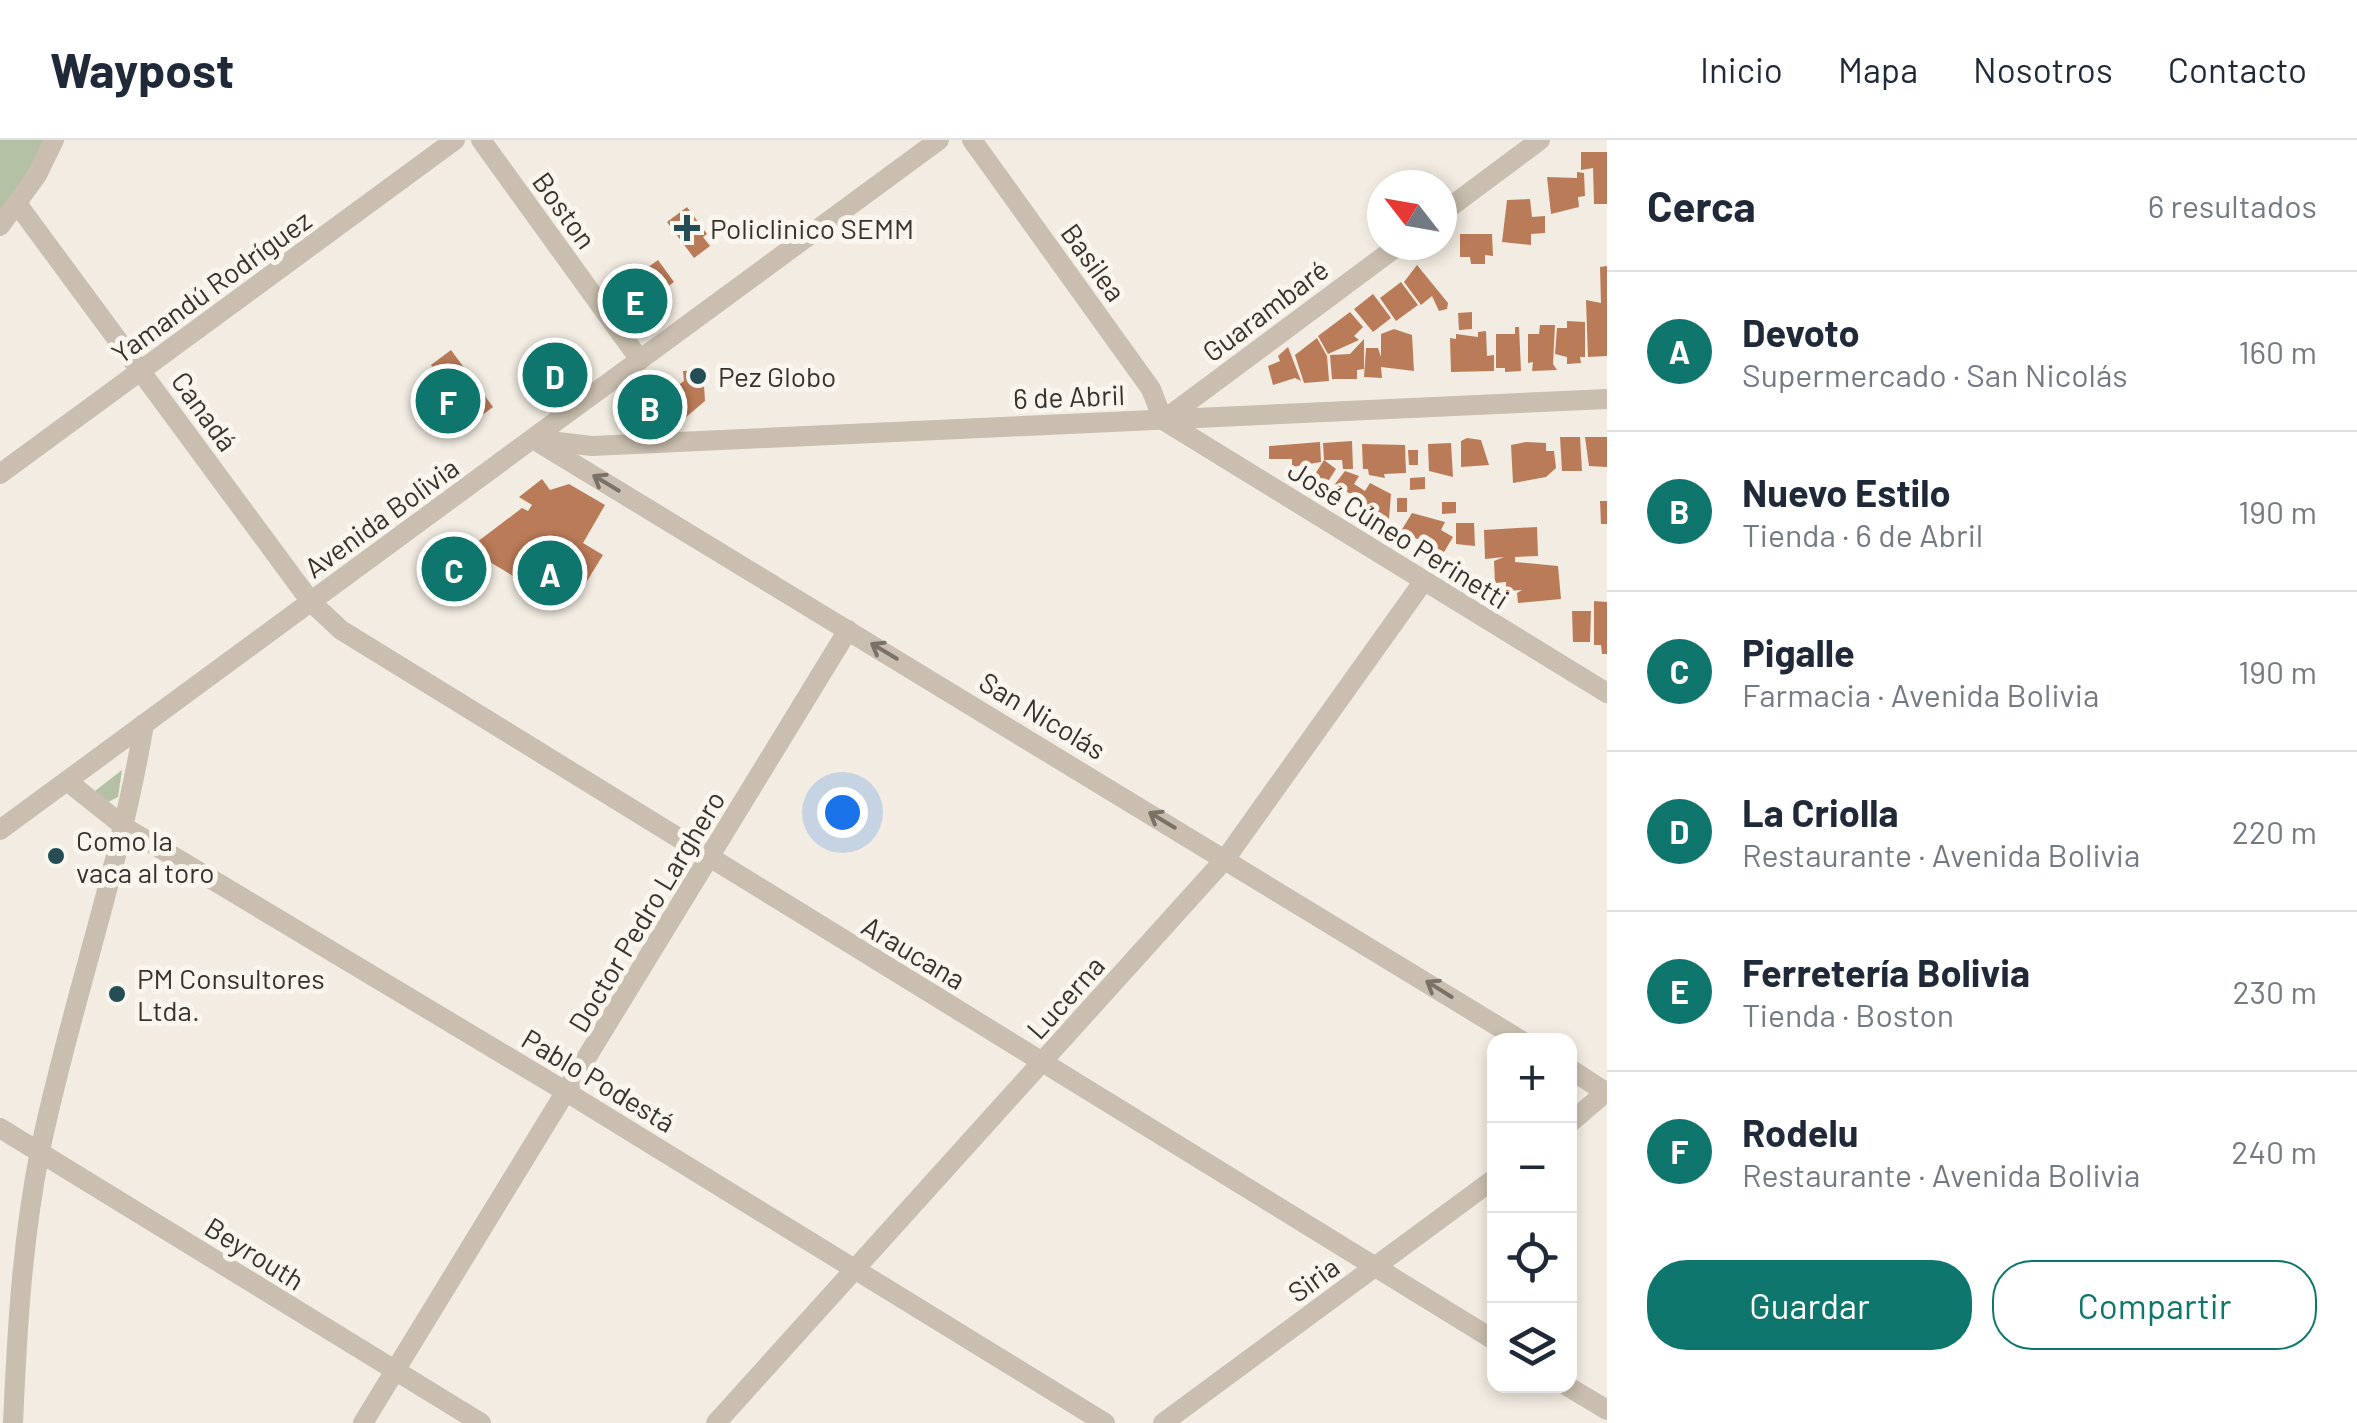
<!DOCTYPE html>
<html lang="es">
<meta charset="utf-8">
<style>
body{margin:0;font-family:Barlow,sans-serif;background:#f6f6f7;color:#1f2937}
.controls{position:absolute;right:30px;bottom:30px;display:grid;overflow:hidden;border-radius:20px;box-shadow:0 5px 15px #0003}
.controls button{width:90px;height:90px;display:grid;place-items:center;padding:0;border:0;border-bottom:2px solid #e0e1e3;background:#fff;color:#1f2937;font:50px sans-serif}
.compass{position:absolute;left:1367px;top:30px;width:90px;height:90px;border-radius:50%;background:#fff;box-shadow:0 5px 15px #0003;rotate:301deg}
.you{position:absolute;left:842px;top:672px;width:35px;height:35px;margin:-25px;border:8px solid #fff;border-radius:50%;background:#1a73e8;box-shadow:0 0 0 15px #1a73e833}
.badge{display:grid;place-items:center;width:65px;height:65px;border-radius:50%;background:#0f766e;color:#fff;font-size:32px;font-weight:700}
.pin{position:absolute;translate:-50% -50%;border:5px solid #fff;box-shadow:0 2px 10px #0006}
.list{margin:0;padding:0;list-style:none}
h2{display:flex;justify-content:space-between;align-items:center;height:130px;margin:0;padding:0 40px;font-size:42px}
h2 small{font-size:32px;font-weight:400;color:#747a83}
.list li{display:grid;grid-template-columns:65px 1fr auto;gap:30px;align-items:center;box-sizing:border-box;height:160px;padding:0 40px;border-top:2px solid #e0e1e3}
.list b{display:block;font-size:38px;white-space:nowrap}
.list p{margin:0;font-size:32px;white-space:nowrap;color:#747a83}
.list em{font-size:32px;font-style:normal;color:#747a83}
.actions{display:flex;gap:20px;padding:30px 40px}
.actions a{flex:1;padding:22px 0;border:2px solid #0f766e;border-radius:40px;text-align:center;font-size:35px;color:#0f766e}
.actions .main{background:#0f766e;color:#fff}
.icon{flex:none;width:55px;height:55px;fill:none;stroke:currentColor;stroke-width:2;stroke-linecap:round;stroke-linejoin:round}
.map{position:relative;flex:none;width:1607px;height:1283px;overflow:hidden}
header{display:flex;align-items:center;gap:60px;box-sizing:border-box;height:140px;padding:0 50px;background:#fff;border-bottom:2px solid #e0e1e3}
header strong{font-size:48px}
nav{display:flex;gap:55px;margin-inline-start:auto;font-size:35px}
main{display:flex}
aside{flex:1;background:#fff}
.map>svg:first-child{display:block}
.green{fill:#b3c0a3}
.building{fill:#ba7b58}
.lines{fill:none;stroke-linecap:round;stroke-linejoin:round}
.minor{stroke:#c9beaf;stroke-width:20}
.oneway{stroke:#7a7167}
.poi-dot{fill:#254d56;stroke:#f9f6ef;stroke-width:4}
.labels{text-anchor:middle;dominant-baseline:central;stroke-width:10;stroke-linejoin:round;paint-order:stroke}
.street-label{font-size:28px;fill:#39322c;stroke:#f9f6ef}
.poi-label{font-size:28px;fill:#39322c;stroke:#f9f6ef;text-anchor:start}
</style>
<header>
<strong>Waypost</strong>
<nav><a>Inicio</a><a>Mapa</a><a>Nosotros</a><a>Contacto</a></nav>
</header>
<main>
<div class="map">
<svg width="1607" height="1283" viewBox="0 0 1607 1283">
<rect width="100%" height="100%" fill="#f2ece2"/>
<g class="green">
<path d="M0,0h47l-47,76z"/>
<path d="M122,630l-4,27 -10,5 -13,-11z"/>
</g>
<g class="building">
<path d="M1581,12h26v52h-13l-1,-36 -12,2z"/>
<path d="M1577,32l7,1 1,23 -7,1 1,10 -28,7 -4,-37 30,1z"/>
<path d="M1530,59l2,18 13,-1v17l-14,1v11l-29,-3 5,-42z"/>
<path d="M687,67l20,27 -4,3 7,9 -16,12 -27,-36z"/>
<path d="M1460,94h32l1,22 -8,-1v9h-14l-1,-7h-10z"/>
<path d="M658,120l16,22 -41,30 -16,-22z"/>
<path d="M1417,125l31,38 -1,6 -8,2 -7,-15 -11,9 -17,-23z"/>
<path d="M1607,126v90l-19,1 -2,-57 15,3 -1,-36z"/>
<path d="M1401,142l17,23 -22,16 -16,-23z"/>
<path d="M1373,154l18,24 -18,14 -19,-23z"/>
<path d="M1350,172l13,15 -9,9 5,4 -31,14 -10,-18z"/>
<path d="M1472,172v17l-13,1 -1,-17z"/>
<path d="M1567,181l18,1v35h-5l1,6 -14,1v-7l-12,-3 2,-26h10z"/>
<path d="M1540,185h15l-2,39 4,6 -25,1 1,-9 -5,1v-29h11z"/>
<path d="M1515,187h4l2,44 -16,1v-4h-9v-34h19z"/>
<path d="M1394,189l18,6 2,36 -33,-4 1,11 -18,-1 2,-29h12l3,9v-23z"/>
<path d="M1486,191l1,25 7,-1v16l-43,1 -1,-34 6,1v-5l22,3v-5z"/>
<path d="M1317,198l10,18 2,25 -25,2 -9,-28z"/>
<path d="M1364,199v30l-7,1v9h-25l-2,-24 20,-1z"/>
<path d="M1288,207l13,34 -6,-3 -22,7 -5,-19 12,-5 -2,-5z"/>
<path d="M451,210l42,57 -32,24 -39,-52 13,-9 -4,-5z"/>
<path d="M562,213l10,14 -19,15 -10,-15z"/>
<path d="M703,230l2,31 -20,17 -8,-9 -9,6 -27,1v-17h18l25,-18 -1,-10z"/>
<path d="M1560,297h20l2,34h-20z"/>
<path d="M1585,297h22v30l-18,-1z"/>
<path d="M1467,298l14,2 8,25 -28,2v-26z"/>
<path d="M1352,301l1,28h-10l-1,-9h-18l12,9 -9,14 -6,-3 -7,11 -7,-4 17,-27 -1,-17z"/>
<path d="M1320,302l1,20 -29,5v-8h-23v-13z"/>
<path d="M1526,302l20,1v8h8l2,17 -10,9 -33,6 -2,-38z"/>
<path d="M1451,303l2,34 -24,-6 -1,-27z"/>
<path d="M1362,304l43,1 1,28 -22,1 1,4 -16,-3 -1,-6h-5z"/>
<path d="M1408,310h10v15h-9z"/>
<path d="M1345,331l14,5 -5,8 11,7 5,-8 21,11 -2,25 -54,-35z"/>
<path d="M1425,337v12l-15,1v-12z"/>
<path d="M542,339l8,11 19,-6 36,21 -22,38 20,12 -24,39 -5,-3 -9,16 -97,-58 54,-41 6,3 4,-6 -13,-8z"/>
<rect x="1397" y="358" width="10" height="14"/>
<path d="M1600,361h7v23h-6z"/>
<path d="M1442,362h14v11l-14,1z"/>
<path d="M1412,373l33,9 -4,8 12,7 -9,15 -43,-21z"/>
<path d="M1456,383h18l1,23 -19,-2z"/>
<path d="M1537,387l1,29 -23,1v5l43,4 3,33 -43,4 -1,-10 5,-3 -16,1v-9l-11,1 -1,-22 10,-4 -19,2 -1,-29z"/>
<path d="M1594,461l13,1v52h-5l-1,-9h-7z"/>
<path d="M1572,471h19l-1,31h-17z"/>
</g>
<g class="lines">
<g class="minor">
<path d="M481,0l159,220"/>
<path d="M972,0l179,249 12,31"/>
<path d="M18,65l293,397 30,28 1153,710"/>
<path d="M1442,73l98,-73"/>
<path d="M0,86l37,-51 17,-35"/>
<path d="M1165,279l234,-174"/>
<path d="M1163,280l444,273"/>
<path d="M533,299l989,602"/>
<path d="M540,300l52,6 1015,-47"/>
<path d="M0,334l455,-334"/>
<path d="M67,641l59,47 442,265 537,330"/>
<path d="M0,690l939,-690"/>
<path d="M1570,929l37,24"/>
<path d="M1570,983l36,-31"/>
<path d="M0,988l481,295"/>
<path d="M1567,1246l40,24"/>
<path d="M13,1283c4,-91 9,-182 27,-272 30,-144 80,-282 104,-427"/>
<path d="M363,1283l485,-793"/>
<path d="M716,1283l510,-565 197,-276"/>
<path d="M1163,1283l331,-244"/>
</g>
</g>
<defs><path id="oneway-shaft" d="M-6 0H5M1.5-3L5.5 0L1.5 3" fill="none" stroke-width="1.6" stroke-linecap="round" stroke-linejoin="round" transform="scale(2.5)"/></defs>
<g class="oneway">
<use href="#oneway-shaft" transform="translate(606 343) rotate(-149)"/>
<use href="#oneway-shaft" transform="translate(884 511) rotate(-149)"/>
<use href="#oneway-shaft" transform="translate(1162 680) rotate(-149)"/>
<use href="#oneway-shaft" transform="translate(1439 849) rotate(-148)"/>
</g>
<g class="poi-dot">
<path d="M682 73h10v10h10v10h-10v10h-10v-10h-10v-10h10z"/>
<circle cx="698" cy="236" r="10"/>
<circle cx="56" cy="716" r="10"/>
<circle cx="117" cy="854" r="10"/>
</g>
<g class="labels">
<g class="street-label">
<text transform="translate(565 70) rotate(54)">Boston</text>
<text transform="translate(1094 122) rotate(54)">Basilea</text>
<text transform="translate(211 146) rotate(-36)">Yamandú Rodríguez</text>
<text transform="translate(1265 170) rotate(-37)">Guarambaré</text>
<text transform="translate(1069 256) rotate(-2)">6 de Abril</text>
<text transform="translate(205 271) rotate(54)">Canadá</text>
<text transform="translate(381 377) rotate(-36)">Avenida Bolivia</text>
<text transform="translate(1399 394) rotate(32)">José Cúneo Perinetti</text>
<text transform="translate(1043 575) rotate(31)">San Nicolás</text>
<text transform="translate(646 771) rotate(-59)">Doctor Pedro Larghero</text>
<text transform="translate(914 812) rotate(31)">Araucana</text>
<text transform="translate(1065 857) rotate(-48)">Lucerna</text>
<text transform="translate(599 940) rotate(31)">Pablo Podestá</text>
<text transform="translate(255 1113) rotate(32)">Beyrouth</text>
<text transform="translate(1313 1139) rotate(-36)">Siria</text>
</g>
<g class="poi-label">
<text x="710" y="88">Policlinico SEMM</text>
<text x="718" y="236">Pez Globo</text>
<text x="76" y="700">Como la<tspan x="76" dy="32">vaca al toro</tspan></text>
<text x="137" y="838">PM Consultores<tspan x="137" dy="32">Ltda.</tspan></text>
</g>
</g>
</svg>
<div class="controls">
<button>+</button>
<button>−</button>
<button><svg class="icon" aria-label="locate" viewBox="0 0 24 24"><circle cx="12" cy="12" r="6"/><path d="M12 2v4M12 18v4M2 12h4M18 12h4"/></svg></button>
<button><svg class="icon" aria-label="layers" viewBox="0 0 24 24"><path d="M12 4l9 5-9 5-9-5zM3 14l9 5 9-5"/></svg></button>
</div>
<svg class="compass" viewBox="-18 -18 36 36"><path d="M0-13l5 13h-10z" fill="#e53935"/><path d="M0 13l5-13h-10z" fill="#747a83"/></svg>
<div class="you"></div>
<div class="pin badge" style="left:550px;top:433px">A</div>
<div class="pin badge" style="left:650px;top:267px">B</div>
<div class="pin badge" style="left:454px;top:429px">C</div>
<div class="pin badge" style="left:555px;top:235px">D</div>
<div class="pin badge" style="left:635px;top:161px">E</div>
<div class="pin badge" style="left:448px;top:261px">F</div>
</div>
<aside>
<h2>Cerca<small>6 resultados</small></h2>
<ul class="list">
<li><span class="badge">A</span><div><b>Devoto</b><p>Supermercado · San Nicolás</p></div><em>160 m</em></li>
<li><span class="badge">B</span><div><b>Nuevo Estilo</b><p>Tienda · 6 de Abril</p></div><em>190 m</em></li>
<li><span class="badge">C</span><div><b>Pigalle</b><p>Farmacia · Avenida Bolivia</p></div><em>190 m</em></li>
<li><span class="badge">D</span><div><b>La Criolla</b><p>Restaurante · Avenida Bolivia</p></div><em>220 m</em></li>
<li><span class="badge">E</span><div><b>Ferretería Bolivia</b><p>Tienda · Boston</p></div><em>230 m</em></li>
<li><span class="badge">F</span><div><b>Rodelu</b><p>Restaurante · Avenida Bolivia</p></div><em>240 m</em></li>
</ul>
<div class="actions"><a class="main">Guardar</a><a>Compartir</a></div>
</aside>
</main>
